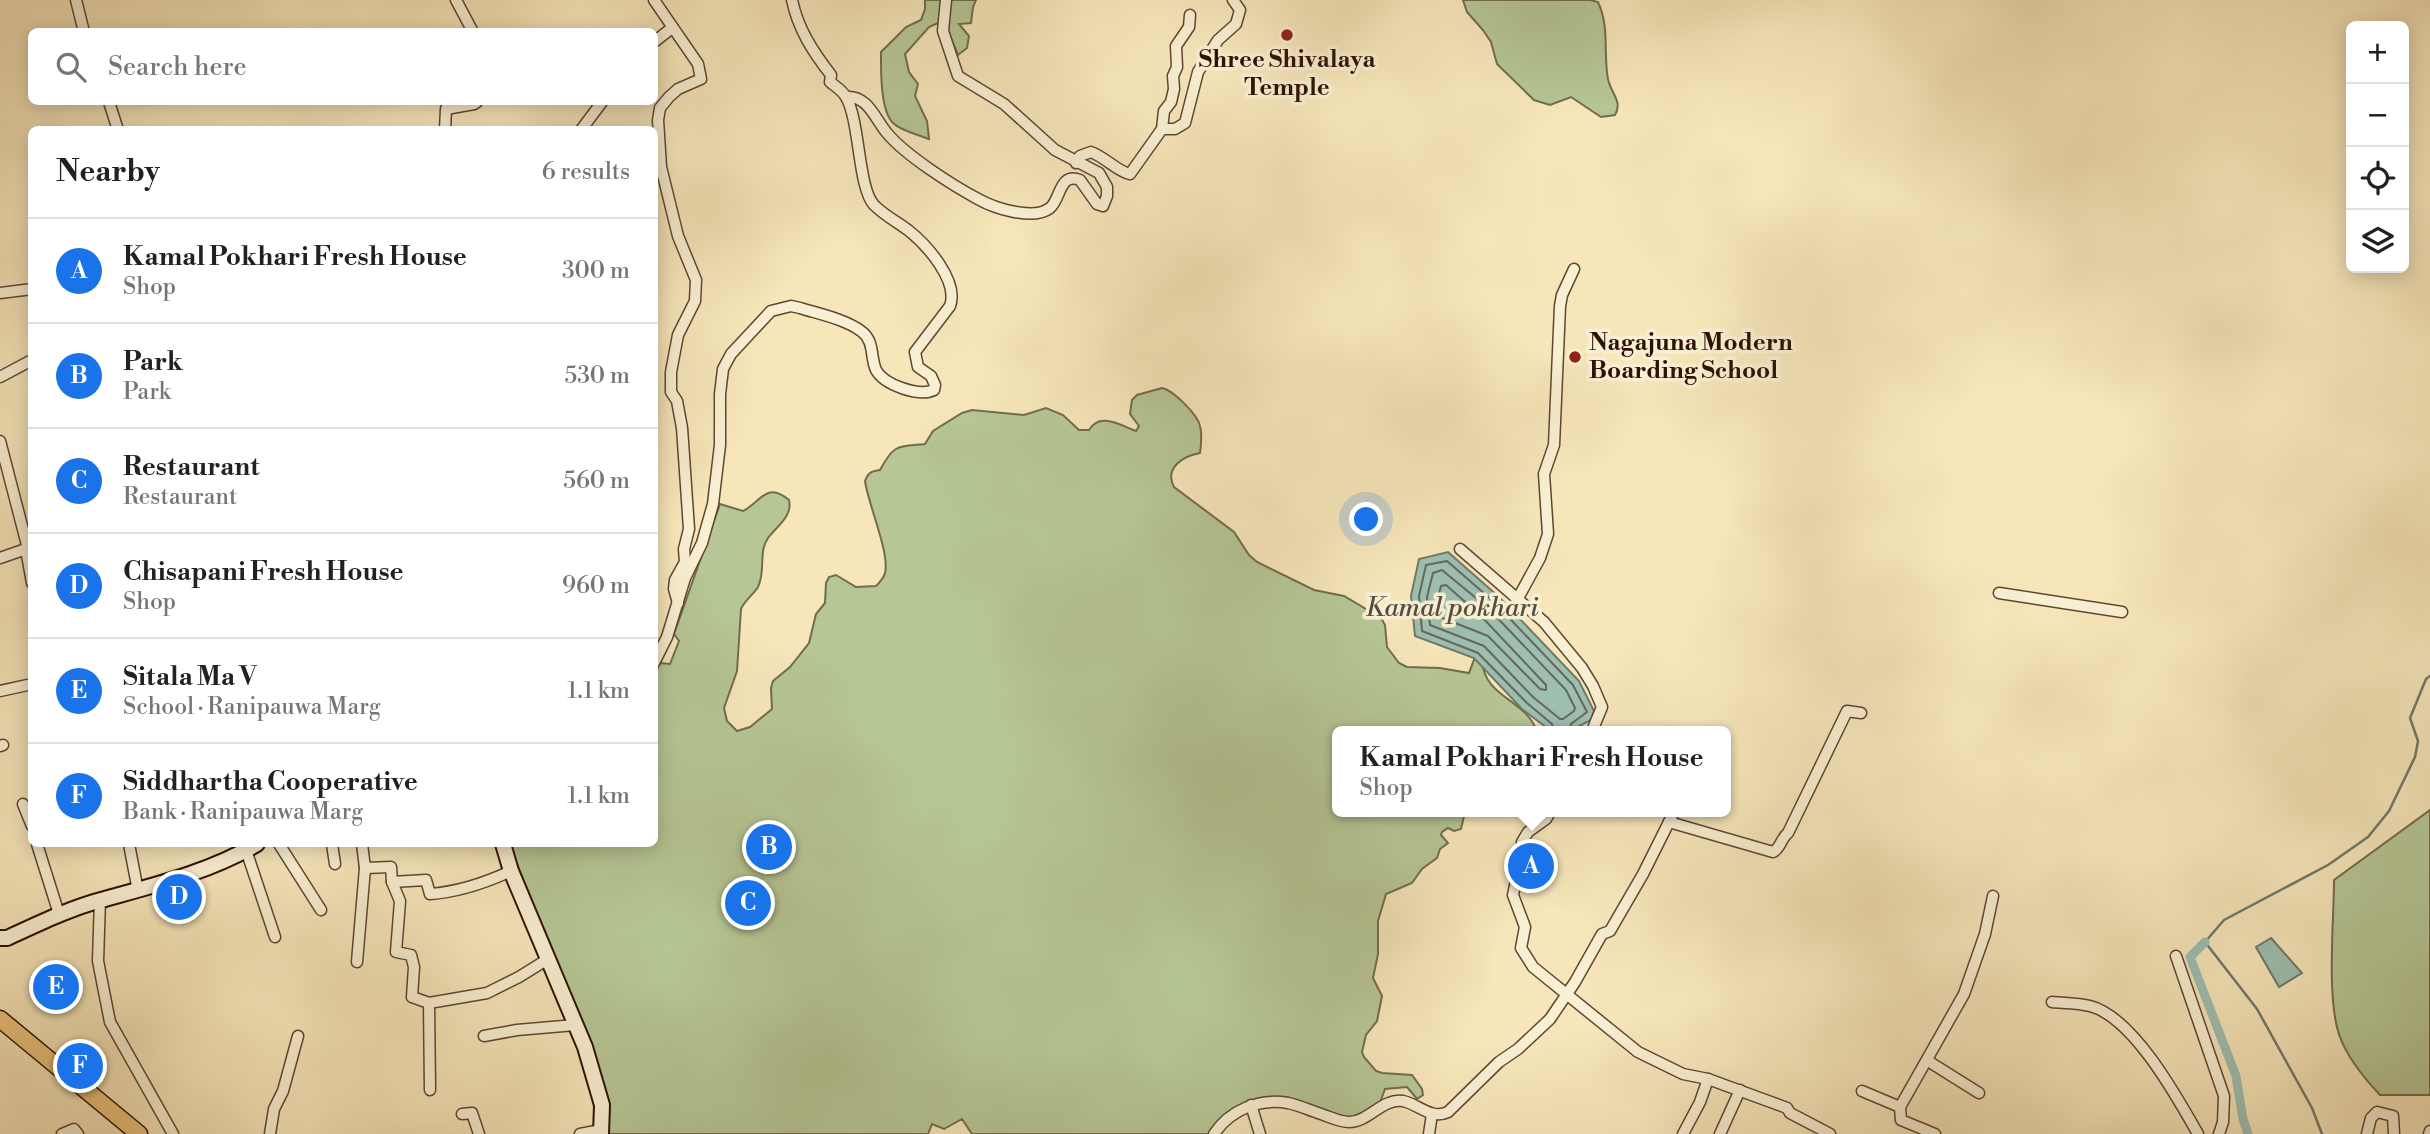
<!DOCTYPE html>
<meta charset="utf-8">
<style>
body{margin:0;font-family:"Libre Bodoni",serif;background:#f2f2f2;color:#202124}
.controls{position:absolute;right:21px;top:21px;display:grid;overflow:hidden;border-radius:10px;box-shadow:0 4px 18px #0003}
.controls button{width:63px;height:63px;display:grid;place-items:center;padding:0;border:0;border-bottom:2px solid #e0e0e0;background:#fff;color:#202124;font:35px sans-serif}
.you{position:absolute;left:1367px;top:520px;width:24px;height:24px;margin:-18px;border:5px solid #fff;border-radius:50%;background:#1a73e8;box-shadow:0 0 0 10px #1a73e833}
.badge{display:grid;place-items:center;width:46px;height:46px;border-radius:50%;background:#1a73e8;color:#fff;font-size:23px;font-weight:700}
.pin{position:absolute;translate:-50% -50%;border:4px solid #fff;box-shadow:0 2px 7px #0006}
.popup{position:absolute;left:1332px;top:726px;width:399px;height:91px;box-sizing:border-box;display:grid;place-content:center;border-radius:10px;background:#fff;filter:drop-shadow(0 2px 5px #0005);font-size:23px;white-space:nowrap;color:#757577}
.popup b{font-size:26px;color:#202124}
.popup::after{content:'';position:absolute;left:50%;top:100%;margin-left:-14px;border:14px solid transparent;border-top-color:#fff}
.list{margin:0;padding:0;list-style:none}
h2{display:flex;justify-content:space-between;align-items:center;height:91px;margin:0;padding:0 28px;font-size:30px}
h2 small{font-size:23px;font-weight:400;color:#757577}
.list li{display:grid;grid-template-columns:46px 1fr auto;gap:21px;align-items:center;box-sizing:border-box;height:105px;padding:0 28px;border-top:2px solid #e0e0e0}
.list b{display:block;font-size:26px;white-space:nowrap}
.list p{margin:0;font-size:23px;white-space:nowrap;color:#757577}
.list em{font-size:23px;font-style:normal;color:#757577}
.icon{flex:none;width:38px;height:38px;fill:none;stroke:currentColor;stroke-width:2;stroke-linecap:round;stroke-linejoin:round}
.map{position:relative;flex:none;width:2430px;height:1134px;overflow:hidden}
.search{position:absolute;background:#fff;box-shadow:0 4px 18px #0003;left:28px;top:28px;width:630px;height:77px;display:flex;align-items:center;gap:18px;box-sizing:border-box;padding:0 24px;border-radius:10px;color:#757577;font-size:26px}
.panel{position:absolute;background:#fff;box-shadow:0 4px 18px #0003;left:28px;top:126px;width:630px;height:721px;border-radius:10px}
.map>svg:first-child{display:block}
.green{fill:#b6c695;stroke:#726c4c;stroke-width:2}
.water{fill:#9dbfb1;stroke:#70796c;stroke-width:2}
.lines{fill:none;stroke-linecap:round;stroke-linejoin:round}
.shore{stroke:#65685a;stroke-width:2}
.stream{stroke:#70796c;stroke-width:2.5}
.canal{stroke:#9dbfb1;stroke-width:9}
.minor-casing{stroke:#5f4632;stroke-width:13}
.secondary-casing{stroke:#2d1104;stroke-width:18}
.primary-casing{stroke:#2d1104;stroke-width:19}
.minor{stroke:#f9efd2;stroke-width:10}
.secondary{stroke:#f9efd2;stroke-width:14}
.primary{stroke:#ebc37d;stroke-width:16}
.poi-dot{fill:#8f2418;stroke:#f9efd2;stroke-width:2.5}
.labels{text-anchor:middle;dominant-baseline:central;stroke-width:7;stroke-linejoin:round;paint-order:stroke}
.poi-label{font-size:24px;font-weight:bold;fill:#2d1104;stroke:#f9efd2}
.water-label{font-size:26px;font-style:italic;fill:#544e41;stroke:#f9efd2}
</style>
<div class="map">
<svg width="2430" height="1134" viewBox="0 0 2430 1134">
<rect width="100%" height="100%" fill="#f6e6ba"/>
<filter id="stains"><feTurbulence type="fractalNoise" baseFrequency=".00286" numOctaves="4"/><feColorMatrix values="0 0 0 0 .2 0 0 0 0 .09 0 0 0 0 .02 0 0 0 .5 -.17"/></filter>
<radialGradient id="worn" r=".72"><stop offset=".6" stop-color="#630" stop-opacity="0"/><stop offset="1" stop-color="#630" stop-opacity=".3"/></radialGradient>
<g class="green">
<path d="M925,0h51l-3,7 -2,16 -12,1 10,12 -2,12 -9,7 -9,-22 -11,-10 -9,4 -24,27 4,18 9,12 -3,12 12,25 2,18c-10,-4 -28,-8 -36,-16 -13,-13 -12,-53 -12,-71l25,-25 15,-7 4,-11z"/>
<path d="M1463,0h127l8,2c12,26 5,51 10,77 3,15 15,22 7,36l-14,2 -30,-20 -21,8 -16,-5 -37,-36 -6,-22 -8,-12 -16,-18z"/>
<path d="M1162,388c11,2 36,27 38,38 2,7 1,21 0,27 -17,3 -36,15 -26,34l60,45 15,23 8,7 57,28 30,6 37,22 4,7 2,22 12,16 8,4 33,1 29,5 6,-16 7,4c3,37 42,37 55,70h-200v81h128l-4,17 -7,2 -6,-3 -6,4 -1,3 7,8 -8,6 -3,9 -15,11 -10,14 -26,11 -8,27v33l-5,24 9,18 -5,25 -11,14 -4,17 2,5 12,14 6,2 30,2 10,14 1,6 -6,4 -10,-12 -22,2 -4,11 3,5 -32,15 -86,-21 -55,35h-239l-10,-15 -18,10 -12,-5 -4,10h-320l-5,-48 -8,-28 -86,-214h145l1,-171 5,-10 10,1 9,-23 -5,-7 46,-130 23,7c18,-9 23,-30 46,-11 4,16 -12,26 -21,38 -10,14 -2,33 -10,49 -5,8 -13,13 -17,22l-4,62 -13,37 3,13 10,10 13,-4 22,-18 -1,-21 2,-7 17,-14 19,-24 7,-29 9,-11 1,-20 3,-6 7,-2 20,12 20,-1c4,-4 8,-8 9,-13 5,-20 -17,-69 -20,-92 3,-8 6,-10 15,-11 14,-26 17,-23 45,-26l8,-13 29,-18 10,-3 52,5 22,-7 17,7 16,15h10c11,-19 33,-4 47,1l3,-5 -9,-12 2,-14 5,-5z"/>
<path d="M2430,810v285h-50c-16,-17 -32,-36 -40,-58 -14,-37 -6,-116 -6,-157z"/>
</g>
<g class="water">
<path d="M1448,552l51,45 80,84 15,30 -3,9 -21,11h-19l-29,-22 -48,-51 -59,-22 -4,-40 8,-37z"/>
<path d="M2271,938l31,35 -23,14 -23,-40z"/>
</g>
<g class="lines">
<g class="shore">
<path d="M1442,570l46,38 78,82 9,18 -1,3 -11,8h-3l-27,-22 -49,-51 -54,-21 -3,-28 6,-24z"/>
<path d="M1446,585l35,31 65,69v5l-6,-1 -52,-53 -48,-19 -2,-19 3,-12z"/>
<path d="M1554,731l-2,-7 -25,-21 -49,-50 -56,-22 -3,-35 7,-31 21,-4 47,41 79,83 14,27 -16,12 -2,7"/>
</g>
<path class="stream" d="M2322,1134l-10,-26 -55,-99 -52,-67 19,-22 104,-55 40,-28 21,-26 26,-54 3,-16 -8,-23 16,-39 4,-3"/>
<path class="canal" d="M2205,942l-15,15 46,119 7,43 5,15"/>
<defs>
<g id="minor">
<path d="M76,0l8,32"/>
<path d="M456,0l17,32"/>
<path d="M654,0l44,64 3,15 -23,10 -9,8 -9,11 -2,12 3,47 17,69 18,44 -1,21 -17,34 -7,37v20l6,9 5,27 7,101 -5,20 1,13 -10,18 -1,9 4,14"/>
<path d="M654,42l18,-14"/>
<path d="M846,97c22,-2 29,22 41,36 18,22 65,52 91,66 16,9 55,22 72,9 11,-9 9,-36 30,-28l17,24 6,2 4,-10v-9l-8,-14 -44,-23 -51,-46 -46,-28 -15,-45 3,-31"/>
<path d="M109,102l9,28"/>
<path d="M1162,129l2,-18 7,-9 3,-13 -1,-13 4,-9 -1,-21 13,-19 1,-12"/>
<path d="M445,130l1,-21 28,-5 3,-2"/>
<path d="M581,130l21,-28"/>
<path d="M1076,163l4,-7 11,-4c14,5 27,20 39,22l32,-45h13l10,-6 13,-51 20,-32 18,-16 4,-14 -7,-10"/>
<path d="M0,293l32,-4"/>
<path d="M0,377l32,-17"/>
<path d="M0,441l27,104"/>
<path d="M26,549l6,34"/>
<path d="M1460,549l84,73 38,46 11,18 9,21 -10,24"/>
<path d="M0,558l26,-9 3,-6"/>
<path d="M1999,593l123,19"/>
<path d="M1517,600l23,-42 8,-24 -4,-60 10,-29 6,-139 2,-11 12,-26"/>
<path d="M654,663l13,-26 18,-59 17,-35 11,-39 7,-59v-51l3,-25 8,-15 40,-43 20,-5 9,2c19,6 45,11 61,23 14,10 9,26 15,39 8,15 43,27 58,20l1,-5 -4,-9 -13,-9 -3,-15 35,-46c9,-25 -23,-61 -42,-76 -11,-8 -24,-15 -34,-25 -16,-17 -14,-84 -28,-108 -3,-6 -11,-11 -16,-15l1,-7c-18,-23 -33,-46 -39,-75"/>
<path d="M0,691l32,-7"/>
<path d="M0,746l3,-1"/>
<path d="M23,804l9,22"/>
<path d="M1550,812l-4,7 -18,13 -6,10 3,23 -9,16 -3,14 12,32 -4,21 12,19 105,85 45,22 25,5 79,29 3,5 40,21"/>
<path d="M1669,822l104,30c8,-4 8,-14 15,-19l59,-122 14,2"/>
<path d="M37,844l22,70"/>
<path d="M129,844l9,47"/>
<path d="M279,844l42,66"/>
<path d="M332,844l3,20"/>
<path d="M246,850l29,87"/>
<path d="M365,868l26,-1 1,15 34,-2 4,14c29,-2 55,-11 81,-23"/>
<path d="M392,882l8,19 -4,51 15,3 3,12 -2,30 17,6"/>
<path d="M100,900l-2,61 12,61 63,112"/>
<path d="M2176,956l48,140 -1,26 -4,12"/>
<path d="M357,962l8,-94 -3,-24"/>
<path d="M2052,1002c12,1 27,1 38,4 43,11 87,91 108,128"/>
<path d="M484,1036l33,-6 58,-5"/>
<path d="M1928,1061l51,32"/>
<path d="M430,1090l-1,-87 58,-10 32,-16 29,-18"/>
<path d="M1862,1091l38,16"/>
<path d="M1251,1105l9,29"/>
<path d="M462,1114l10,-1 7,21"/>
<path d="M62,1134l12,-5 4,5"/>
<path d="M270,1134l4,-25 9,-18 15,-55"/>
<path d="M580,1134l21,-4"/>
<path d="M1214,1134c16,-24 45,-36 74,-31 10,2 21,7 30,10 10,3 21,9 31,9 20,0 33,-24 54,-21 15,3 28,19 45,11l51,-50 19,-13 32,-30 25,-37 27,-48 8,-3 33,-57 31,-62"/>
<path d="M1429,1134l3,-20"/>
<path d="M1683,1134l17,-32 8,-23"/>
<path d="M1720,1134l20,-44"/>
<path d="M1935,1134l-34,-14 -1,-13 64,-113 21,-60 8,-38"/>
<path d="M2367,1134l4,-16 6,-6 16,4 1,18"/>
<path d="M2429,1134l1,-3"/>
</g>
<g id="secondary">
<path d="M503,844l8,27 74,176 17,58 -1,29"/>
<path d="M0,938h7c31,-14 61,-29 94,-38 54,-15 108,-28 156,-56"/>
</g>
<path id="primary" d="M0,1019l139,115"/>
</defs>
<use href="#minor" class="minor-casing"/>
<use href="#secondary" class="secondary-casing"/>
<use href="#primary" class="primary-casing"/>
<use href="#minor" class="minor"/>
<use href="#secondary" class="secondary"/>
<use href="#primary" class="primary"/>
</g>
<g class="poi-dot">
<circle cx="1287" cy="35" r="7"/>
<circle cx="1575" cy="357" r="7"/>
</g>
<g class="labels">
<g class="poi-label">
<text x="1287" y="60">Shree Shivalaya<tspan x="1287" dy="28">Temple</tspan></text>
<text x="1589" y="343" text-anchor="start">Nagajuna Modern<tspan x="1589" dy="28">Boarding School</tspan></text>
</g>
<g class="water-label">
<text x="1452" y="608">Kamal pokhari</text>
</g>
</g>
<rect width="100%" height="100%" filter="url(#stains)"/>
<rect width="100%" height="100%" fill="url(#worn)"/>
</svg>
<div class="controls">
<button>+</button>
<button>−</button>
<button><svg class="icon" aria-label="locate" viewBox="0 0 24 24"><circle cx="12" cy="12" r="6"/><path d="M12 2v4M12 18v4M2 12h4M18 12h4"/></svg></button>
<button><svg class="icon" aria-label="layers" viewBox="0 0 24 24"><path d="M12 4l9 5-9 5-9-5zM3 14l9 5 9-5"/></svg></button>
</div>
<div class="you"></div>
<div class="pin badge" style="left:1531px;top:866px">A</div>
<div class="popup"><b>Kamal Pokhari Fresh House</b>Shop</div>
<div class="pin badge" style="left:769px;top:847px">B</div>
<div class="pin badge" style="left:748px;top:903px">C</div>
<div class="pin badge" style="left:179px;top:897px">D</div>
<div class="pin badge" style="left:56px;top:987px">E</div>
<div class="pin badge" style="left:80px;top:1066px">F</div>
<div class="search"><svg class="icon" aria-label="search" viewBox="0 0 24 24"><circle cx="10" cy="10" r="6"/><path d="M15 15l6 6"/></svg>Search here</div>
<section class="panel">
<h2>Nearby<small>6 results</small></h2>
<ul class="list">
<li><span class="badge">A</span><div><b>Kamal Pokhari Fresh House</b><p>Shop</p></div><em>300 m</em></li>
<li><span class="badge">B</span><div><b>Park</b><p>Park</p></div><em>530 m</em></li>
<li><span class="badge">C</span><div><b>Restaurant</b><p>Restaurant</p></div><em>560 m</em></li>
<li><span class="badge">D</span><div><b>Chisapani Fresh House</b><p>Shop</p></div><em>960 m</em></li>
<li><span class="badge">E</span><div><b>Sitala Ma V</b><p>School · Ranipauwa Marg</p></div><em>1.1 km</em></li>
<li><span class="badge">F</span><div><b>Siddhartha Cooperative</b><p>Bank · Ranipauwa Marg</p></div><em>1.1 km</em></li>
</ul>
</section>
</div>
